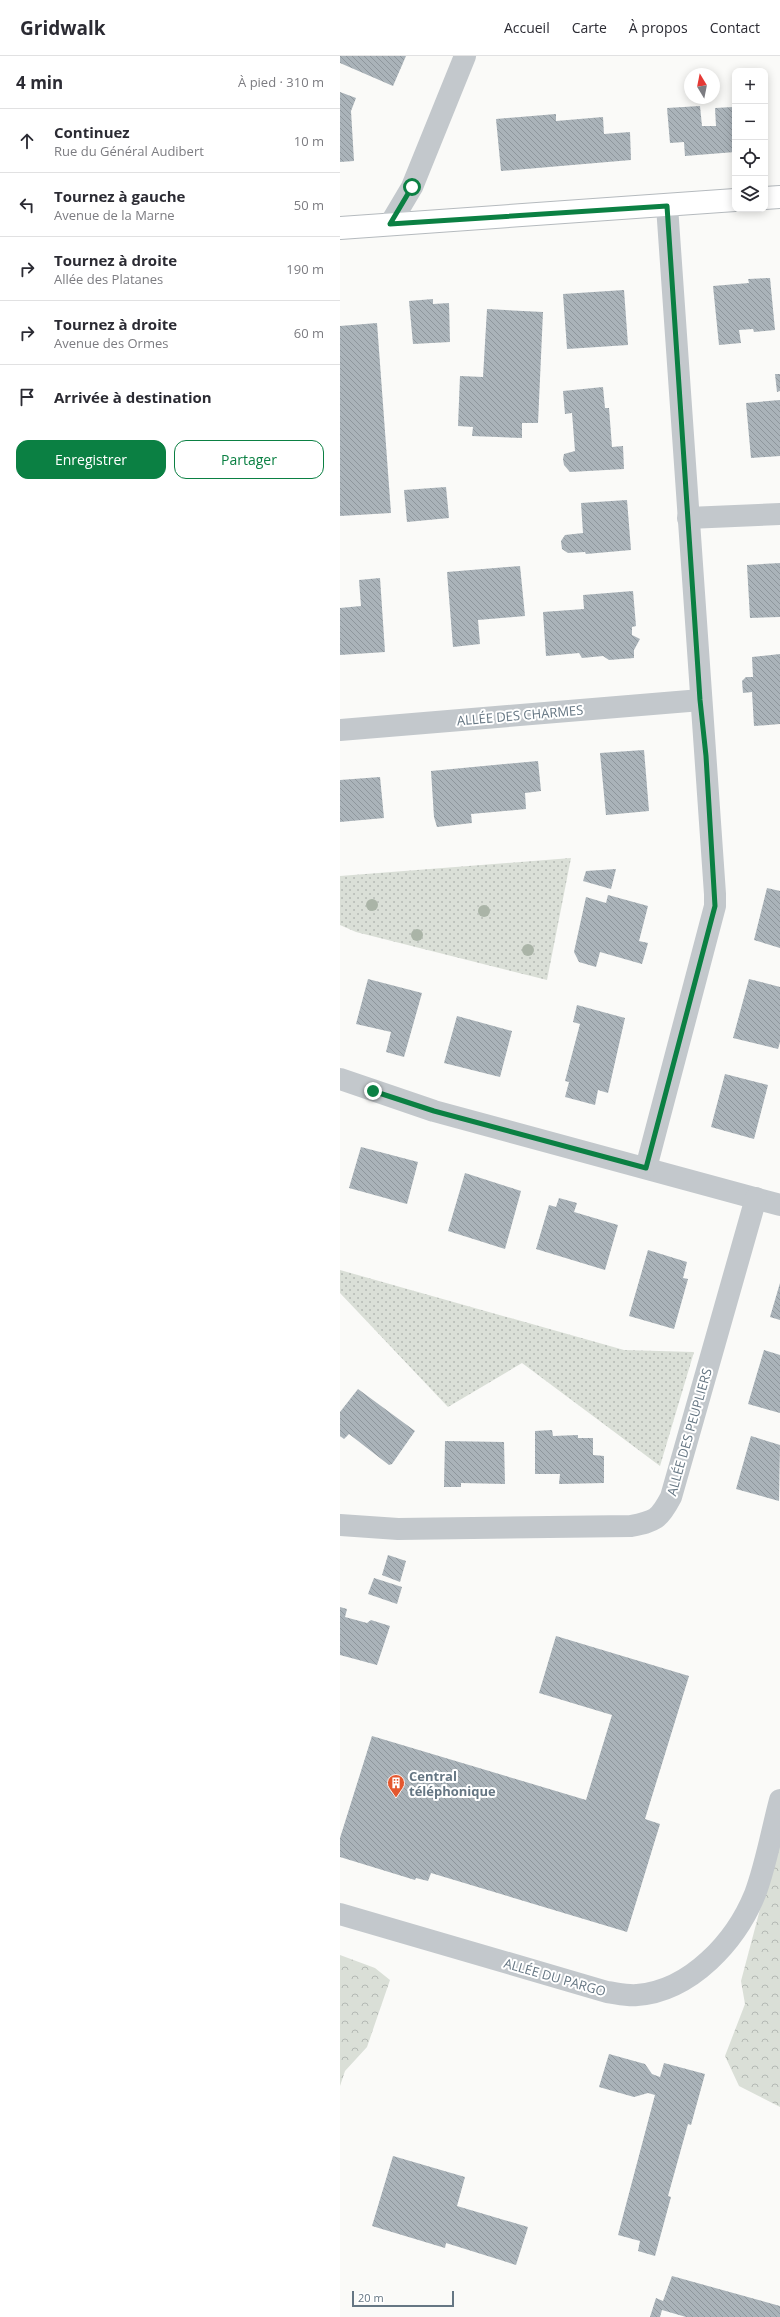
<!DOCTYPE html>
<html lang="fr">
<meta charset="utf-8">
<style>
body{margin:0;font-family:"Open Sans",sans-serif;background:#f7f7f7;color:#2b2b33}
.controls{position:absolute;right:12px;top:12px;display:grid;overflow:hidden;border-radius:8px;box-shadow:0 2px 10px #0003}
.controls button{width:36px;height:36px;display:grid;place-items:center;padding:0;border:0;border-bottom:1px solid #e1e1e2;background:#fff;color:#2b2b33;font:20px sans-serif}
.compass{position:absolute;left:344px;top:12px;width:36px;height:36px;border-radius:50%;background:#fff;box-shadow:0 2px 10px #0003;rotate:350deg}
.scale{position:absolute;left:12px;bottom:10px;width:102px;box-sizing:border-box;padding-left:4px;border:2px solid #657683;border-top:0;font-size:11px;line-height:14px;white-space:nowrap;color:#657683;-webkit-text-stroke:3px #fff;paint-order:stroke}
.stop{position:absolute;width:12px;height:12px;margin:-9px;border:3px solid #0b8043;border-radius:50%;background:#fff}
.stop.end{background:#0b8043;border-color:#fff;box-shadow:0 1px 4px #0008}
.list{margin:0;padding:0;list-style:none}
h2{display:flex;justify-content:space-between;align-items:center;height:52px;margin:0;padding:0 16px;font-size:17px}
h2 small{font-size:13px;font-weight:400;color:#7c7c81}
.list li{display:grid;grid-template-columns:26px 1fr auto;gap:12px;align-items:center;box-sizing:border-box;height:64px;padding:0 16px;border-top:1px solid #e1e1e2}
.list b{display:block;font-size:15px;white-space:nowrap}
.list p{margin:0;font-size:13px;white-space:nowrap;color:#7c7c81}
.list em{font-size:13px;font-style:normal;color:#7c7c81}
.actions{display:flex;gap:8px;padding:12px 16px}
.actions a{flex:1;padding:9px 0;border:1px solid #0b8043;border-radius:12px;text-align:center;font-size:14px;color:#0b8043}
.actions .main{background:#0b8043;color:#fff}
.icon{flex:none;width:22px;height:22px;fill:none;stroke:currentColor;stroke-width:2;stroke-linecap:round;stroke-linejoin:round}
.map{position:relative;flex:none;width:440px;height:2261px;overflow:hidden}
header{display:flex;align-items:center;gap:24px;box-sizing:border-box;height:56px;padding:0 20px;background:#fff;border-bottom:1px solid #e1e1e2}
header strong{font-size:19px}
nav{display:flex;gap:22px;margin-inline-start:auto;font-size:14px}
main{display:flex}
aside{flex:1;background:#fff}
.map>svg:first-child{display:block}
.grass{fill:url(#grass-dots)}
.forest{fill:url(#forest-crowns)}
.building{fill:url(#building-back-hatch)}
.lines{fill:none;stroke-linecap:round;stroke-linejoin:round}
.major-casing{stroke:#b5babe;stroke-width:24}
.minor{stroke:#c3c8cc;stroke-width:22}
.major{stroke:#fff;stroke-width:22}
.tree{fill:#aab4a7}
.route{stroke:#0b8043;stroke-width:5}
.labels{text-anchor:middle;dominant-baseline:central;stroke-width:4;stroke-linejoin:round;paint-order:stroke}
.street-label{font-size:13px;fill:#657683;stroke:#fff}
.poi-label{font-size:13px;font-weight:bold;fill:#657683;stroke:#fff;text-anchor:start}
</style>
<header>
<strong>Gridwalk</strong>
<nav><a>Accueil</a><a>Carte</a><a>À propos</a><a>Contact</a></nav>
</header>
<main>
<aside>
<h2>4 min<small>À pied · 310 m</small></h2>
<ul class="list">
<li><svg class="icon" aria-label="ahead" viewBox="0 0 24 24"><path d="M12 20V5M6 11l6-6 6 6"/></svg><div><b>Continuez</b><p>Rue du Général Audibert</p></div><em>10 m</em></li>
<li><svg class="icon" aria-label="left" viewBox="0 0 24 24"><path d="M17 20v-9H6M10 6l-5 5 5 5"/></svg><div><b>Tournez à gauche</b><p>Avenue de la Marne</p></div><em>50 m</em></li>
<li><svg class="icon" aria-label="right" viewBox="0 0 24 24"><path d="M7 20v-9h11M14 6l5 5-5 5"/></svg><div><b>Tournez à droite</b><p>Allée des Platanes</p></div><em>190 m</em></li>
<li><svg class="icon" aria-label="right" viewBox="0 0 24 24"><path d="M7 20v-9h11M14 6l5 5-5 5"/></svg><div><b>Tournez à droite</b><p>Avenue des Ormes</p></div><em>60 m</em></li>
<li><svg class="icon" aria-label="arrive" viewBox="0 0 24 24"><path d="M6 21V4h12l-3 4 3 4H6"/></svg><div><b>Arrivée à destination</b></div></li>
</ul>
<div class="actions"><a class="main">Enregistrer</a><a>Partager</a></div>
</aside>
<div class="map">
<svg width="440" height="2261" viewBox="0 0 440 2261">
<defs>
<pattern id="grass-dots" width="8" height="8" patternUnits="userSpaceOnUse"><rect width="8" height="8" fill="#dadfd7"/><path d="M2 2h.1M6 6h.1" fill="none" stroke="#b4b9b4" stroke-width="1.8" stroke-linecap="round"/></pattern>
<pattern id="forest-crowns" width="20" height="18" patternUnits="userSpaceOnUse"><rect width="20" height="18" fill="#dadfd7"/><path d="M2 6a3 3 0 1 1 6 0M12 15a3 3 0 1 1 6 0" fill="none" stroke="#b4b9b4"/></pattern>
<pattern id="building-back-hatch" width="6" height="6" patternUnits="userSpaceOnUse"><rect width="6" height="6" fill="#aab3b9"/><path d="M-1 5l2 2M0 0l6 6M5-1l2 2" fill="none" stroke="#8e969c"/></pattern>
</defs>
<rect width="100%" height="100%" fill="#fafaf8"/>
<g class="grass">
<path d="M231,802l-24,122 -191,-48 -16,-7v-49z"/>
<path d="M0,1214l284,80 70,2 -34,114 -138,-103 -74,44 -108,-114z"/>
</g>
<g class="forest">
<path d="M440,1778v273l-41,-21 -14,-30 20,-52 -4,-23z"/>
<path d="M0,1899l35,13 15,12 -23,67 -22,24 -5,15z"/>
</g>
<g class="building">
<path d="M0,0h66l-13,30 -53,-23z"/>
<path d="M0,36l16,6 -5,13 3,50 -14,1z"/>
<path d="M360,50l2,20h14l-1,-18 18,-1 2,45 -50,4 -1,-14 -14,1 -3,-35z"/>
<path d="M216,58v7l47,-4 1,17 26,-2 1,28 -130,11 -5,-52z"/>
<path d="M430,222l5,52 -21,2 -1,-3 -14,1 2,13 -22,2 -6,-59 36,-3 -1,-4z"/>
<path d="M284,234l4,55 -61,4 -4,-55z"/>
<path d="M93,243v5l16,-1 1,39 -37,2 -4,-43z"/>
<path d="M147,253l56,3 -5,111h-16v15l-50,-2 1,-9 -15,-1 2,-50 23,1z"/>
<path d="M37,267l14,190 -51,3v-190z"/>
<path d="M435,318h5v17l-3,1z"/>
<path d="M263,331l2,21h4l3,39 11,-1 1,23 -54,3 -6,-7 -1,-6 1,-5 11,-3 -3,-38 -7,1 -2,-23z"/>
<path d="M440,344v56l-29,2 -5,-55z"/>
<path d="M106,431l3,31 -42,4 -3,-32z"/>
<path d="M287,444l4,50 -45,4 -1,-2 -17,1 -6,-4 -1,-8 4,-6 18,-2 -2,-30z"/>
<path d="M440,507v54l-30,1 -3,-53z"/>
<path d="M180,510l5,50 -47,4 2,24 -27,3 -6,-75z"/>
<path d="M40,522l5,74 -45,3v-47l21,-2 -2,-26z"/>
<path d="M293,535l3,35 -4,1v8l8,4 -6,11v8l-25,2 -6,-4 -21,2 -3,-5 -33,3 -3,-44 41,-3 -1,-14z"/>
<path d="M440,598v70l-26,2 -2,-34 -9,1 -1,-12 4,-4h7l-1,-20z"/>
<path d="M304,694l5,61 -43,4 -6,-62z"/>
<path d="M198,705l3,30 -16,2 1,16 -55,5 1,9 -35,4 -3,-10 -3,-46z"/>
<path d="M40,721l4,41 -44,4v-42z"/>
<path d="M276,813l-5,20 -28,-8 3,-10z"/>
<path d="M427,832l13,3v57l-26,-8z"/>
<path d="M268,839l40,11 -9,35 9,2 -6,21 -42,-12 -4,15 -17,-5 -5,-10 12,-55 20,6z"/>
<path d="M28,923l54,14 -18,64 -18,-5 5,-20 -35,-8z"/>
<path d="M409,923l31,8v55l-2,7 -45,-11z"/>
<path d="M237,949l48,13 -17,75 -10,-3 -3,15 -30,-8 4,-15 -4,-1 15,-57 -7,-2z"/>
<path d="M117,960l55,15 -12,46 -56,-14z"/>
<path d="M385,1018l43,11 -14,54 -43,-12z"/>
<path d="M21,1091l57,15 -11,42 -58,-16z"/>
<path d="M125,1117l56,18 -16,58 -57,-18z"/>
<path d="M219,1142l18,5 -3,9 44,13 -13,45 -69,-21 13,-44 7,2z"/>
<path d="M308,1194l39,12 -4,16 5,1 -14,50 -45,-13z"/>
<path d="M440,1227v37l-10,-3z"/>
<path d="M424,1294l16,5v58l-32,-9z"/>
<path d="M18,1333l57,42 -23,33 -3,1 -40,-31 -5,5 -4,-3v-24z"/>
<path d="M212,1374l1,6 25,-1v3h15v17l11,1v27l-45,1 1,-10h-25v-43z"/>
<path d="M411,1380l29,9 -1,56 -43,-12z"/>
<path d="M105,1385l59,1 1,42 -44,-1v4h-17z"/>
<path d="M48,1499l18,6 -6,21 -18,-7z"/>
<path d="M34,1522l28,9 -5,17 -29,-10z"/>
<path d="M0,1551l7,2 -2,8 22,6 4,-3 19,6 -13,39 -37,-10z"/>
<path d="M216,1580l133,40 -44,143 15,5 -33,108 -196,-59 -3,8 -12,-3 -1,2 -75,-23v-19l32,-102 214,64 26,-85 -73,-22z"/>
<path d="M269,1998l36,10 7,10 8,3 4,-14 41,11 -14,51 -3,-1 -20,72 3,1 -16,59 -17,-5 2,-10 -22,-6 37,-140 -7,-2 -14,4 -35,-10z"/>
<path d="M53,2100l72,21 -8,29 71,21 -12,38 -70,-22 -1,5 -73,-22z"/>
<path d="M332,2220l108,30v11h-94l-24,-7 -2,7h-10l6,-19 7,3z"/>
</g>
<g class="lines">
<defs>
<g id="major">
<path d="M425,142l15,-1"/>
<path d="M0,172l395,-28"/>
</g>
</defs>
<use href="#major" class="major-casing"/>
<g class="minor">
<path d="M50,168l22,-37 53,-131"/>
<path d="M348,462l92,-4"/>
<path d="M0,674l361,-30"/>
<path d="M0,1023l94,32 346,94"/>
<path d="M306,1112l69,-262v-12l-48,-688"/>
<path d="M0,1469l58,4 233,-3c24,-5 28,-6 40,-29l85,-299"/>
<path d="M0,1858l267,78c9,1 20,4 30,3 54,-4 99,-54 118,-101 11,-29 17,-64 25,-94"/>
</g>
<use href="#major" class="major"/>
</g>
<g class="tree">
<circle cx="32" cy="849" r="6"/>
<circle cx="144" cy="855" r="6"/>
<circle cx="77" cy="879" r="6"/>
<circle cx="188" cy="894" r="6"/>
</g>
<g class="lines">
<path class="route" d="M33,1035l61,20 212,57 69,-262 -9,-150 -6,-56 -33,-494 -277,18 22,-37"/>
</g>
<defs>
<symbol id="building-pin" viewBox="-11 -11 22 30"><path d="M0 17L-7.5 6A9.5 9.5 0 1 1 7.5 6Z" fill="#e4572e" stroke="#fff"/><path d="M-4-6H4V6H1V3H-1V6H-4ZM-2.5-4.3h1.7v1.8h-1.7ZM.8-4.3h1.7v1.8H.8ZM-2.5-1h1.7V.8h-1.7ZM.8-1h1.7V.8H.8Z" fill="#fff"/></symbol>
</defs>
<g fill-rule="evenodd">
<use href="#building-pin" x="46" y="1717" width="20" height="27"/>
</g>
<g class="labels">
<g class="street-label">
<text transform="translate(180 659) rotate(-5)">ALLÉE DES CHARMES</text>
<text transform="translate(349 1376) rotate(-74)">ALLÉE DES PEUPLIERS</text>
<text transform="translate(215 1921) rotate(16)">ALLÉE DU PARGO</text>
</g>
<g class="poi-label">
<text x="69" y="1720">Central<tspan x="69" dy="15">téléphonique</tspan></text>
</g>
</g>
</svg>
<div class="controls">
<button>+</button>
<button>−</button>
<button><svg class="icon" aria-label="locate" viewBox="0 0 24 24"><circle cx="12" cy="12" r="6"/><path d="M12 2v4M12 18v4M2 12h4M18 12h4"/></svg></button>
<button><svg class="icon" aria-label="layers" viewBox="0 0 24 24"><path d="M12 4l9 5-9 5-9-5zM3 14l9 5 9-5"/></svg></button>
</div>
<svg class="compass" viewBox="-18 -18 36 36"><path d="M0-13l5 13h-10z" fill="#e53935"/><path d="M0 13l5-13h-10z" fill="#7c7c81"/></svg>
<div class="scale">20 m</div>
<div class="stop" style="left:72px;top:131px"></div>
<div class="stop end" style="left:33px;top:1035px"></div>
</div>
</main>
